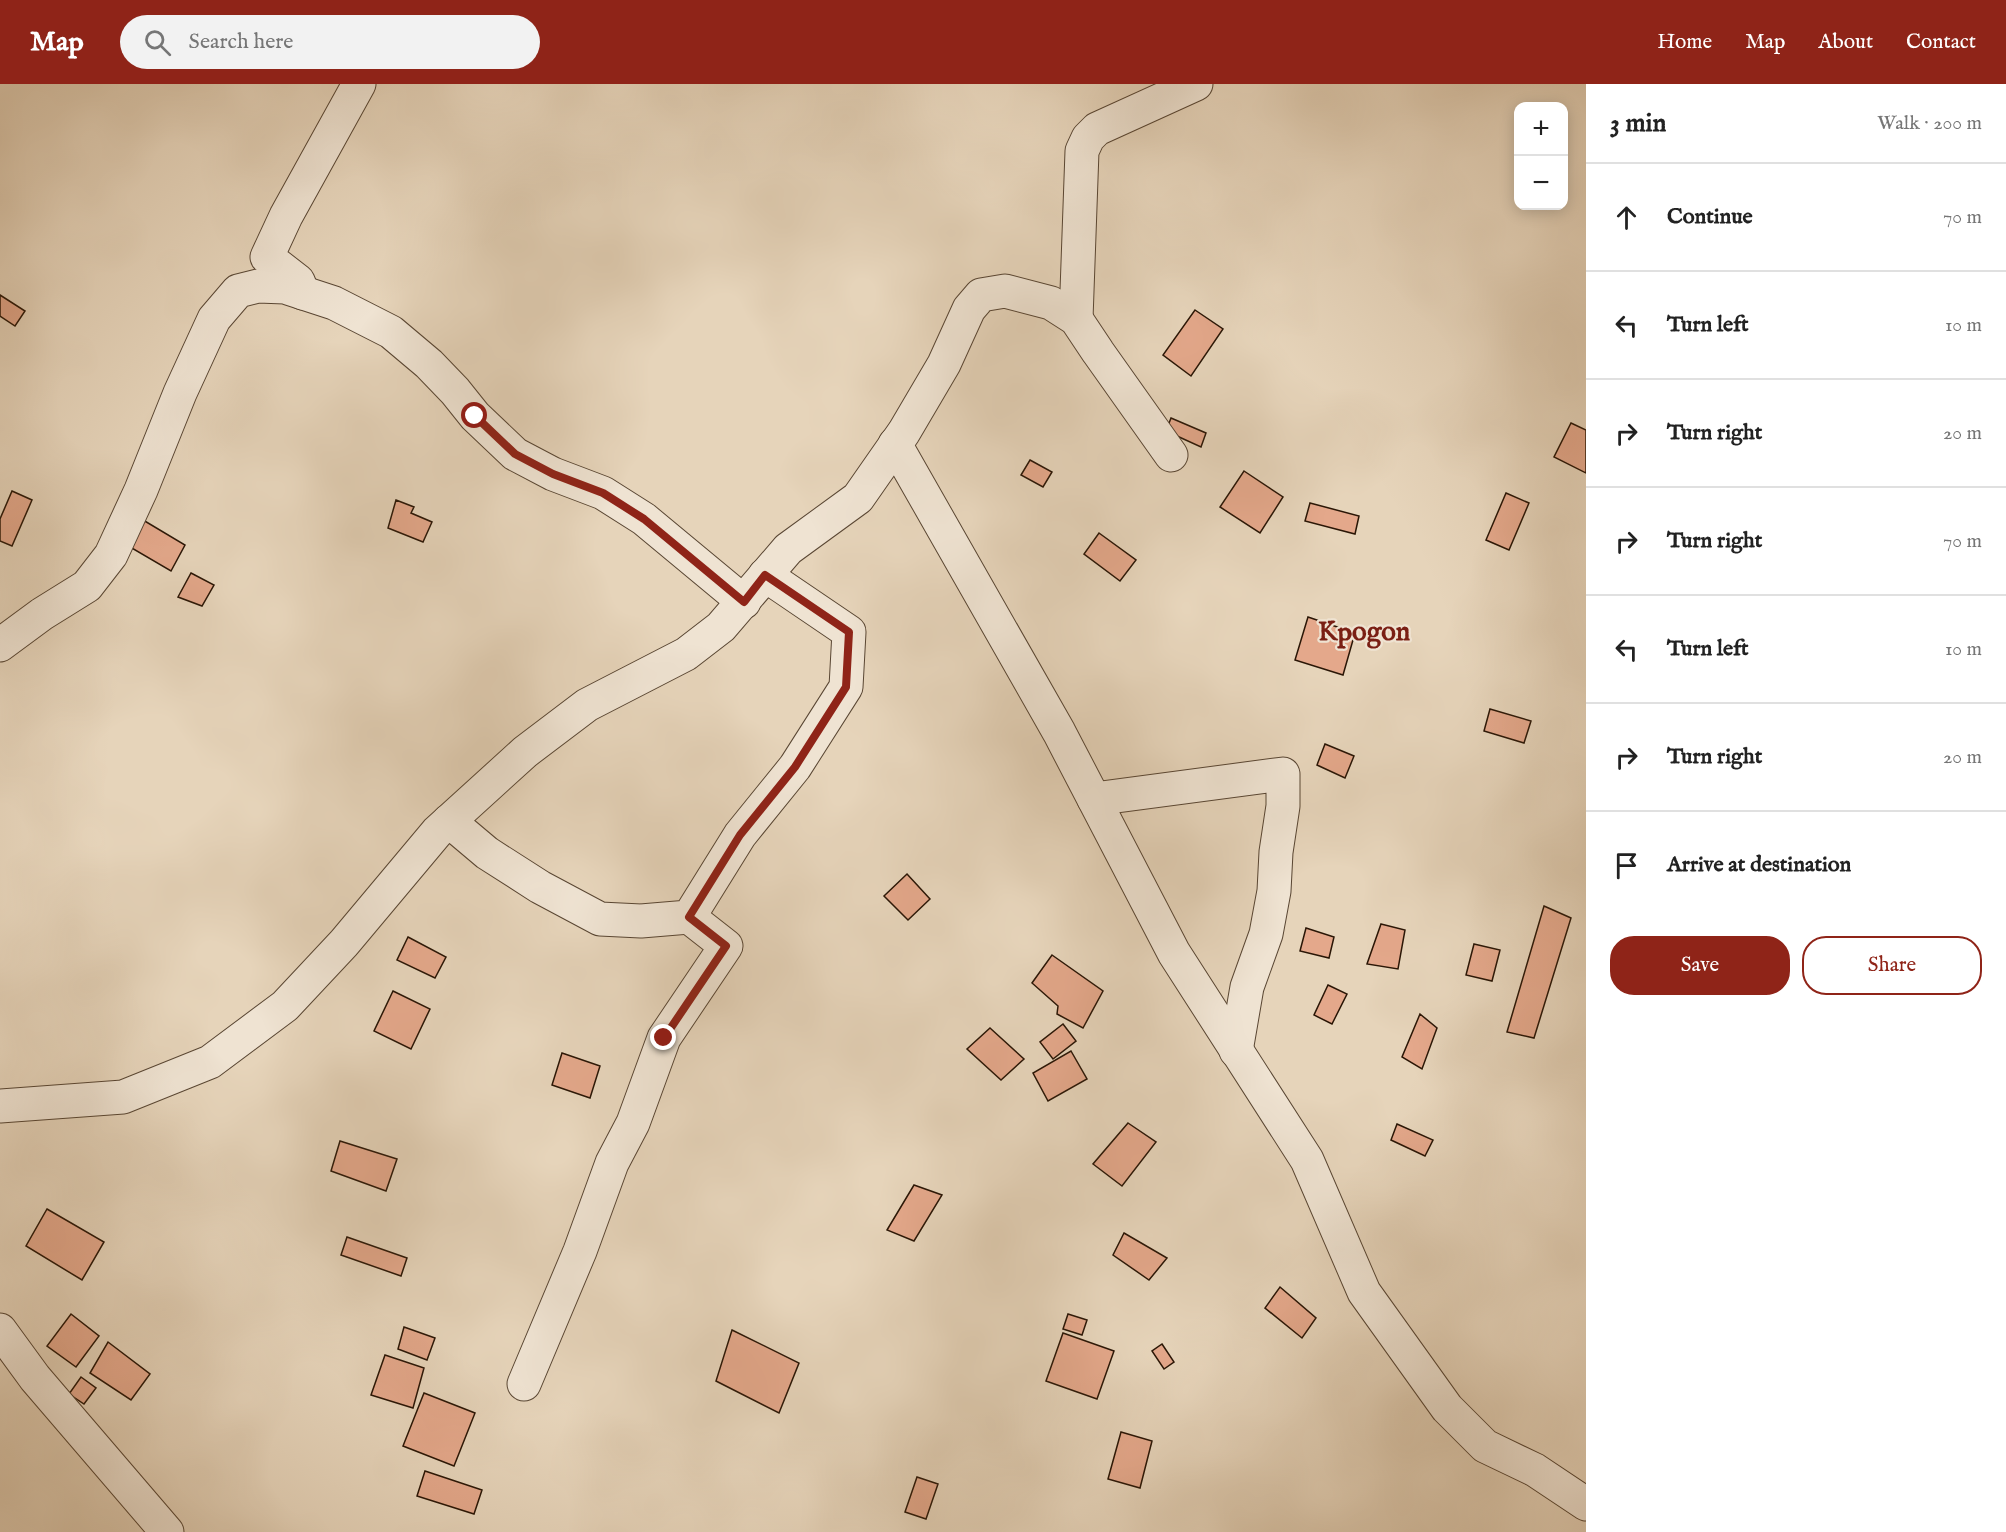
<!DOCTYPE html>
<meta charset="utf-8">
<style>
body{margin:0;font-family:"IM FELL English",serif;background:#f2f2f2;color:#222}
.controls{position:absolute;right:18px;top:18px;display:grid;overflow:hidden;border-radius:12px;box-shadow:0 3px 15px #0003}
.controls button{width:54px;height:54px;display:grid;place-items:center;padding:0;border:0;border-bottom:2px solid #e0e0e0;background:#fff;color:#222;font:30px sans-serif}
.stop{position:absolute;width:18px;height:18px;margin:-14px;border:4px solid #8f2418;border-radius:50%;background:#fff}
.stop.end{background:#8f2418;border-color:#fff;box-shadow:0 2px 6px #0008}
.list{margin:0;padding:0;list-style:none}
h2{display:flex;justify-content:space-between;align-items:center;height:78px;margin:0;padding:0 24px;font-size:26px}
h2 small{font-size:20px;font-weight:400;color:#767676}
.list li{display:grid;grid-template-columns:39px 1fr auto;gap:18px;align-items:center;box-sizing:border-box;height:108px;padding:0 24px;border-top:2px solid #e0e0e0}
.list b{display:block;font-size:22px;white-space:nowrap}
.list em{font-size:20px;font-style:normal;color:#767676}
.actions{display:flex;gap:12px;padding:18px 24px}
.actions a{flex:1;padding:14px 0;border:2px solid #8f2418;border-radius:24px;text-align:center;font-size:21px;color:#8f2418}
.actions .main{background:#8f2418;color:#fff}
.icon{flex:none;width:33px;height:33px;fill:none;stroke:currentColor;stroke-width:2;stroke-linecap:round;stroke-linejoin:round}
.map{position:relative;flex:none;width:1586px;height:1448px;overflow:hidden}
header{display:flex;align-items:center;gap:36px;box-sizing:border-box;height:84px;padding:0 30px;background:#8f2418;color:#fff}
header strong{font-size:28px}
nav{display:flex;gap:33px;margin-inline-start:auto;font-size:21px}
.search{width:420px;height:54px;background:#f2f2f2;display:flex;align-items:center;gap:15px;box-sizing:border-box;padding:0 21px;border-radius:33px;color:#767676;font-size:22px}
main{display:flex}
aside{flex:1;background:#fff}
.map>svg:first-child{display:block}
.building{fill:#e4a88b;stroke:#2a1606;stroke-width:1.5}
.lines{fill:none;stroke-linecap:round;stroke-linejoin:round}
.minor-casing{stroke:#594633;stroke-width:35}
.minor{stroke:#efe3d2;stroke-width:33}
.route{stroke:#8f2418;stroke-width:8}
.labels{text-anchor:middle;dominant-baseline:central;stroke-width:4.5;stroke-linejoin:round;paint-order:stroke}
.quarter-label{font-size:27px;font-weight:bold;fill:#7a1f14;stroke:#efe3d2}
</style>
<header>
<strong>Map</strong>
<div class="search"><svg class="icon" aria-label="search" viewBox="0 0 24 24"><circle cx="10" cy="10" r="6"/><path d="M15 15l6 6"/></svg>Search here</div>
<nav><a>Home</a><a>Map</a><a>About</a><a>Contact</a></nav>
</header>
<main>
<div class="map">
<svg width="1586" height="1448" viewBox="0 0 1586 1448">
<rect width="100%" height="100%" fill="#e6d4ba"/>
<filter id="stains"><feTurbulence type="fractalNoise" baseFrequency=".00333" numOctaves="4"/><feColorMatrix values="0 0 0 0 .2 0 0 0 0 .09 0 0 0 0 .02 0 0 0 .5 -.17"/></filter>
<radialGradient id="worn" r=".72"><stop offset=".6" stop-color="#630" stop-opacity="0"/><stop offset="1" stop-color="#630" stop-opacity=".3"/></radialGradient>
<g class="building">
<path d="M0,211l25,16 -10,15 -15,-10z"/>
<path d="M1195,226l28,19 -32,47 -28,-21z"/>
<path d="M1171,334l35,15 -5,14 -35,-16z"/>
<path d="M1571,339l15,7v43l-32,-16z"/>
<path d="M1030,376l22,12 -9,15 -22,-12z"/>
<path d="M1244,387l39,26 -23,36 -40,-26z"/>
<path d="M12,407l20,9 -20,46 -12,-5v-22z"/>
<path d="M1506,409l23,10 -20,47 -23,-10z"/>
<path d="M396,416l18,7 -3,6 21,9 -9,20 -35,-14z"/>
<path d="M1310,419l49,13 -4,18 -50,-13z"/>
<path d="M133,430l52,31 -14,26 -53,-31z"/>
<path d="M1099,449l37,27 -16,21 -36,-27z"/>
<path d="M191,489l23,12 -12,21 -24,-9z"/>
<path d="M1308,533l47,16 -12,42 -48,-15z"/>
<path d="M1490,625l41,12 -7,22 -40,-12z"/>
<path d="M1325,660l29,12 -9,22 -28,-13z"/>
<path d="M907,790l23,25 -22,21 -24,-24z"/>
<path d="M1544,822l27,12 -37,120 -27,-6z"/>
<path d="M1381,840l24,6 -7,39 -31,-5z"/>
<path d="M1306,844l28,9 -5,21 -29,-7z"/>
<path d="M408,853l38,20 -11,21 -38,-18z"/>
<path d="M1474,860l26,6 -8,31 -26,-6z"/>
<path d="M1052,871l51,36 -20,37 -26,-14 1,-8 -26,-23z"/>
<path d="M1328,901l19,9 -15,30 -18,-9z"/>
<path d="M393,907l37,18 -19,40 -37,-18z"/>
<path d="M1420,930l17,14 -15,41 -20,-12z"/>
<path d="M1063,940l13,17 -23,18 -13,-17z"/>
<path d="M990,944l34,31 -23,21 -34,-31z"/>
<path d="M1071,967l16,28 -39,22 -15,-28z"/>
<path d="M562,969l38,13 -10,32 -38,-13z"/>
<path d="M1128,1039l28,19 -34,44 -29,-22z"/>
<path d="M1397,1040l36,16 -8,16 -34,-16z"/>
<path d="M340,1057l57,18 -11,32 -55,-20z"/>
<path d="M914,1101l28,10 -28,46 -27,-11z"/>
<path d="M47,1125l57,33 -22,38 -56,-34z"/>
<path d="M1124,1149l43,25 -18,22 -36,-25z"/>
<path d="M347,1153l60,21 -6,18 -60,-21z"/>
<path d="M1280,1203l36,31 -14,20 -37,-30z"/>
<path d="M71,1230l28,22 -23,31 -29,-21z"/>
<path d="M1068,1230l19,6 -5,15 -19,-6z"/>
<path d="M404,1243l31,11 -8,22 -29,-11z"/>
<path d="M732,1246l67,33 -20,50 -63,-32z"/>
<path d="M1063,1249l51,18 -17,48 -51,-18z"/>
<path d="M108,1258l42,32 -19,26 -41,-27z"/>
<path d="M1162,1260l12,18 -10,7 -12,-18z"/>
<path d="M385,1271l39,13 -11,40 -42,-13z"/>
<path d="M81,1293l15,11 -12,16 -15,-10z"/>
<path d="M424,1309l51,20 -21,53 -51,-20z"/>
<path d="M1121,1348l31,9 -12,47 -32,-9z"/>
<path d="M425,1387l57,19 -8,24 -57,-18z"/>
<path d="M917,1393l21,7 -12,35 -21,-7z"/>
</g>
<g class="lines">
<defs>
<g id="minor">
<path d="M303,209l-5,-12 -31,-24 19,-41 73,-132"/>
<path d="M1076,235l6,-168 6,-13 9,-9 99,-45"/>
<path d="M895,360l164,288 115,221 133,207 57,132 83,116 38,38 50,24 51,34"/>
<path d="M0,561l42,-31 45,-28 24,-31 30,-65 39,-97 34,-74 24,-28 20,-5 27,1 49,16 57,29 38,32 26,27 20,25 40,38 38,20 50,19 41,26 100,83"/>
<path d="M1094,715l189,-25v32l-7,46 -2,39 -8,43 -19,53 -11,64"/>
<path d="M449,737l38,32 53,34 60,32 41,2 48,-4 51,-82 55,-68 51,-80 3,-55 -84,-57"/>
<path d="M0,1022l123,-9 87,-35 75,-56 59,-63 93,-111 88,-80 62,-47 99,-51 35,-27 67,-78 70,-51 46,-66 40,-68 25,-55 12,-14 24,-4 46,12 25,16 22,33 73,103"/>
<path d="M0,1246l35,48 132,154"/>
<path d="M524,1300l56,-133 32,-88 21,-40 31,-85 62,-92 -37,-29"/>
</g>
</defs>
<use href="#minor" class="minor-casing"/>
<use href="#minor" class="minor"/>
</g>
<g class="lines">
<path class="route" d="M475,332l40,38 38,20 50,19 41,26 100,83 21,-27 84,57 -3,55 -51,80 -55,68 -51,82 37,29 -62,92"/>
</g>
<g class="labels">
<g class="quarter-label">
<text x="1364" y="549">Kpogon</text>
</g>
</g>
<rect width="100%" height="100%" filter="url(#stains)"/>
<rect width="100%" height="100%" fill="url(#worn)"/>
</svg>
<div class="controls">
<button>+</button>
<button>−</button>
</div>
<div class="stop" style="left:475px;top:332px"></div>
<div class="stop end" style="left:664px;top:954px"></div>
</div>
<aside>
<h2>3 min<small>Walk · 200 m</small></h2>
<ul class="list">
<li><svg class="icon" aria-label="ahead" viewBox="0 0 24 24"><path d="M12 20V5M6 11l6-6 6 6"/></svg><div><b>Continue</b></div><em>70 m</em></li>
<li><svg class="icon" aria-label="left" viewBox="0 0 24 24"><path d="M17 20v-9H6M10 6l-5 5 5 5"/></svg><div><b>Turn left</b></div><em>10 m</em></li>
<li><svg class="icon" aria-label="right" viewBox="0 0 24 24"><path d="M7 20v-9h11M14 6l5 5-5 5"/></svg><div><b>Turn right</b></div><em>20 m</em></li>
<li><svg class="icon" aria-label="right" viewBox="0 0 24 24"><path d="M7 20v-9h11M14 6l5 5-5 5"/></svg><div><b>Turn right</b></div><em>70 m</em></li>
<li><svg class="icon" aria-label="left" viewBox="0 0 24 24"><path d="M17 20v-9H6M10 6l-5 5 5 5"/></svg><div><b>Turn left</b></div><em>10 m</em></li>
<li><svg class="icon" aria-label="right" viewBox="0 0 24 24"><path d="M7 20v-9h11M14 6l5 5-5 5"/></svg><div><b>Turn right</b></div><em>20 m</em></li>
<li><svg class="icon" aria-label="arrive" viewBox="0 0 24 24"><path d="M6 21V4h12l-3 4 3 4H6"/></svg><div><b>Arrive at destination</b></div></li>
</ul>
<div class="actions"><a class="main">Save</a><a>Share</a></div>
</aside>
</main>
